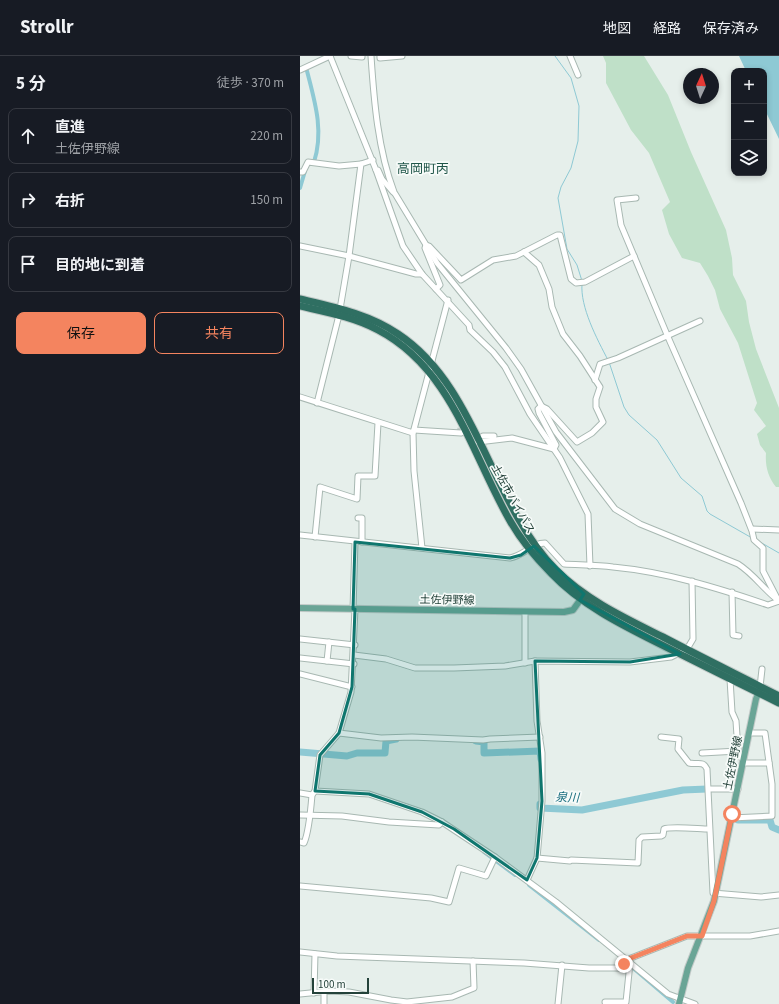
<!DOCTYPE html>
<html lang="ja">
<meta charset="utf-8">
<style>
body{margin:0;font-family:"Source Sans 3","Noto Sans JP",sans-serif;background:#242831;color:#f1f3f6}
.controls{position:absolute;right:12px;top:12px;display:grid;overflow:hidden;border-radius:8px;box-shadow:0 2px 6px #0003}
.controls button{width:36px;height:36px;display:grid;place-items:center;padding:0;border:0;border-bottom:1px solid #363941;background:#171b24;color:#f1f3f6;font:20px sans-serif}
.compass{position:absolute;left:383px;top:12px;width:36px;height:36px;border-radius:50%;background:#171b24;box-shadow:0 2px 6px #0003;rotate:4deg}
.scale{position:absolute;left:12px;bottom:10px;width:57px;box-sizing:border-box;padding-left:4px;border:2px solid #24423a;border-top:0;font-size:11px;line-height:14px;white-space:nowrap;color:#24423a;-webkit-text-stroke:3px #f7fbf9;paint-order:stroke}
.stop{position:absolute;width:12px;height:12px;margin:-9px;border:3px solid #f4845f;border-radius:50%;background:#fff}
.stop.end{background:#f4845f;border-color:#fff;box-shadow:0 1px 4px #0008}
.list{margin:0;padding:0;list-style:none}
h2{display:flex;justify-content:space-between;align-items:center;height:52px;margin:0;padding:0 16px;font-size:17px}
h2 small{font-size:13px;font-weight:400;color:#9ea1a6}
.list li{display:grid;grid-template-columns:26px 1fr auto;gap:12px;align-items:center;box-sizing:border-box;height:56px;margin:0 8px 8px;padding:0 8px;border:1px solid #363941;border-radius:8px}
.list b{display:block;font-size:15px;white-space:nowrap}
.list p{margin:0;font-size:13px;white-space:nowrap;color:#9ea1a6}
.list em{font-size:13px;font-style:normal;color:#9ea1a6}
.actions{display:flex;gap:8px;padding:12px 16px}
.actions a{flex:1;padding:9px 0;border:1px solid #f4845f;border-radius:8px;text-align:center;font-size:14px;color:#f4845f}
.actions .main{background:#f4845f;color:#111}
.icon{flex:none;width:22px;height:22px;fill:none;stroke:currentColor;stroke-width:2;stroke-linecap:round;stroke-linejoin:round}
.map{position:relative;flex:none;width:479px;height:948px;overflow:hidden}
header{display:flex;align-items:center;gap:24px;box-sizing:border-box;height:56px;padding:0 20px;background:#171b24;border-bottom:1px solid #363941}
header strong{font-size:19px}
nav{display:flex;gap:22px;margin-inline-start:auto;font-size:14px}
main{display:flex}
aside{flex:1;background:#171b24}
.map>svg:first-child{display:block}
.green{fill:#bfe0c8}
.water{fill:#8ec9d4}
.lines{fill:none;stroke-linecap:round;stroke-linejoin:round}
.stream{stroke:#8ec9d4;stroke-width:1}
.canal{stroke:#8ec9d4;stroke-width:4}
.river{stroke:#8ec9d4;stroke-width:7}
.minor-tunnel{stroke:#bfccc8;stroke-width:5;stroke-dasharray:5 2.5;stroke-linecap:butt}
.minor-casing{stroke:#a8b8b2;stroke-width:7}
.major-casing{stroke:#c2cac8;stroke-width:8}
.highway-casing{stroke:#c2cac8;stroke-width:9}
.minor{stroke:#fff;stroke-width:5}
.major{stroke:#6aa596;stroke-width:6}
.highway{stroke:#2f6f62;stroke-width:7}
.route{stroke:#f4845f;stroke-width:5}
.marked{fill:#0f766e;fill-opacity:0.2;stroke:#0f766e;stroke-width:3;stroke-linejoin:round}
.labels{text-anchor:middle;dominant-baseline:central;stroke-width:3.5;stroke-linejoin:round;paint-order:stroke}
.street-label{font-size:11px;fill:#24423a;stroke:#f7fbf9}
.water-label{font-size:12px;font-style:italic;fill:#1c6f80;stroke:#f7fbf9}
.quarter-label{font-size:13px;fill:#1f5548;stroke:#f7fbf9}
</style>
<header>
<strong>Strollr</strong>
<nav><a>地図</a><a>経路</a><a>保存済み</a></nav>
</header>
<main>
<aside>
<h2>5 分<small>徒歩 · 370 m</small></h2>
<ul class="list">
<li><svg class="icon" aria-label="ahead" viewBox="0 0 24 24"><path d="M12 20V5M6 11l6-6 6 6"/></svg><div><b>直進</b><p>土佐伊野線</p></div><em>220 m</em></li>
<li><svg class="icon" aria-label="right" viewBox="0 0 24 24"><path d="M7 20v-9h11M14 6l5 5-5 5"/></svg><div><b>右折</b></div><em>150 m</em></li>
<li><svg class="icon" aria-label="arrive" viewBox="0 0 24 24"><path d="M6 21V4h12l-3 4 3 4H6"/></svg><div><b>目的地に到着</b></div></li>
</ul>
<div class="actions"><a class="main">保存</a><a>共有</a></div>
</aside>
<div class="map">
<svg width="479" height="948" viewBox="0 0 479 948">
<rect width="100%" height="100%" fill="#e6efeb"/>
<path class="green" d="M303,0h41l24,39 23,57 35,78 6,28 1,17 13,26 3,21 7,27 23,59v79h-3c-8,-10 -11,-21 -10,-34l-6,-8 -3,-11 9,-8 -12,-16 3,-7 -19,-60 -18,-34 -5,-19 -7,-14 -8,-13 -18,-5 -13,-24 -7,-24 8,-8 -21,-49 -18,-23 -25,-47v-20z"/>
<path class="water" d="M439,0h40v83l-15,-31v-37h-18z"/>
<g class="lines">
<g class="stream">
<path d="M255,0l16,22 8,28 -1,35 -7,27 -10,19 -3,11 9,51 10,16 5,16"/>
<path d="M282,228c-2,23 15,55 26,76"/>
<path d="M309,306l15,45 5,8 28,25 24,38 21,18 5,15 3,3 42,24"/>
<path d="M460,486l19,11"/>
</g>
<g class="canal">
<path d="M7,15c8,31 17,60 7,91"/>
<path d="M0,132l5,-17"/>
<path d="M184,796l31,23"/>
<path d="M229,829l70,55"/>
<path d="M332,911l41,35"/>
</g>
<g class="river">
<path d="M176,685l8,1v11l56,-2 1,8"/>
<path d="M0,696l47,4 10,-3h28l1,-12 10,-2"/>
<path d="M240,748v4l42,2 101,-20 24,-1"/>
<path d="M438,764h32l2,7 7,3"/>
</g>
<path class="minor-tunnel" d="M157,374l21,5"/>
<defs>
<g id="minor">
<path d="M30,0l46,114h2l4,9 11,13"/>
<path d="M51,0l11,1v-1"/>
<path d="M71,0c3,45 7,94 23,136l43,71 69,85 15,21 35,63 59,77 25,15 98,40c16,10 26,26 41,37"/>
<path d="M80,0v2l22,-2"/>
<path d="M270,0l8,19"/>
<path d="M0,14l30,-14"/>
<path d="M76,114l27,76 19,28 47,51 1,5 23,22 12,15 25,47 30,44 28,56 2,52"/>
<path d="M0,116h3l5,-10 31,4 22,-2"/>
<path d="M336,142l-19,2 4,25 47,112 73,166 11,28 2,9 9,8v23l15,29"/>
<path d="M0,190l49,10 67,18h6"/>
<path d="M136,233l4,-4 -15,-37 1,-3 3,1 32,34 32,-20 23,-4 41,-21h3l11,44 5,4 9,-1 49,-26"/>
<path d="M295,324l5,-16 18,-6 82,-37"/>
<path d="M0,341l113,36"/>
<path d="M17,347l22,-88 10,-59 12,-92 12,-4"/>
<path d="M114,374l47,3 4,-2"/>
<path d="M183,380h11"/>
<path d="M178,386l34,-4 42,11 2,-4 -17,-32 -1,-4 3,-3 6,3 30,33 15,-9 11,-11 -7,-15v-8l4,-12 -20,-31 -17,-22 -11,-27 -3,-18 -10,-24 -15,-13"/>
<path d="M58,462h4v24"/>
<path d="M452,473l27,1"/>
<path d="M0,479l210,23c15,-3 22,-15 35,-15l19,21c16,1 33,1 49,3 53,5 105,21 155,38l11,-4"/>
<path d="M15,481l5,-50 37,12 1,-23h17l3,-53"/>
<path d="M122,492l-8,-77 -1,-38 35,-133"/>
<path d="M432,536l1,43 6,1"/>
<path d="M53,553l2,-67"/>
<path d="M0,583l55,6"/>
<path d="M54,599l32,4 29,9h39l51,-2 30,-5 95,1 41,-5 16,-8 6,-10 -1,-58"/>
<path d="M0,602l54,6"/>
<path d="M27,605l2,-19"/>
<path d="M225,607v-51"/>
<path d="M0,618l52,13"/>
<path d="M430,623l2,33 4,9 2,30 5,10"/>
<path d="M460,631l2,-18"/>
<path d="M39,677l42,5 31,-1 71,3 7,-1 50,-2"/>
<path d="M361,681l18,2 -1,10 11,14c8,2 14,-3 18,6l6,124 48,4 18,-2"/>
<path d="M402,697l36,-2"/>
<path d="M443,707h26"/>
<path d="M409,733h29"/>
<path d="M15,735l54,3 53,18 20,10 53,35 61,45 112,92 27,10"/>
<path d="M0,737l12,2"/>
<path d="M0,759l42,1 47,6 50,3 3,-3"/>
<path d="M431,762l41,-2v-32l-7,-51h-16"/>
<path d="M0,786l4,1c5,-11 7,-36 8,-48l3,-4 5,-36 19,-22 12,-41 4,-83"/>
<path d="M237,802l33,3 1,-1 67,3 1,-23 3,-3 19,-1 2,-1 1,-6c6,-3 36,0 45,0"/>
<path d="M227,824l10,-22 5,-57v-48l-5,-32 -2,-60"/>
<path d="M0,830l131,12 18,4 10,-34 27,8 9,-19"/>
<path d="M0,896l37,4 187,7 65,5h30l12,-10 56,-22h63l29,-5"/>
<path d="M14,937l1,-39"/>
<path d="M0,938l30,-3 19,1 42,8 16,2 45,-5 22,-9 -1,-27"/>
<path d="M305,946h21l4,-39"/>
<path d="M24,948v-12"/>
<path d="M258,948l4,-39"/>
</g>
<g id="major">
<path d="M0,552l264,4 9,-2 10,-14"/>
<path d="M379,948l9,-36 26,-67 42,-202 4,-10"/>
</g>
<g id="highway">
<path d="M0,243c34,8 69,15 98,35 80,53 91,167 158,236 30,30 69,48 107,67 38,20 77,39 116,59"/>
<path d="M0,250c26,6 54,11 78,24 73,38 93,122 131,189 11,20 26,38 42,54 35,37 84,58 129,81 33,16 66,33 99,49"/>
</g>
</defs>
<use href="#minor" class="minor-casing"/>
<use href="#major" class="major-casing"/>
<use href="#highway" class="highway-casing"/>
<use href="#minor" class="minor"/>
<use href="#major" class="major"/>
<use href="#highway" class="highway"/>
</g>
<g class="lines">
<path class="route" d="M324,908l7,-6 56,-22h15l12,-35 18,-87"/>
</g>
<path class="marked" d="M55,486l155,16 11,-3 13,-9 50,48 -4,6 100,54 -50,8 -95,-1 7,140 -5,57 -10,22 -73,-51 -32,-17 -53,-18 -54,-3 5,-36 19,-22 13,-46 3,-78h-2z"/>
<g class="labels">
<g class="street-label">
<text transform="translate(213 443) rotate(61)">土佐市バイパス</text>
<text transform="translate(147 544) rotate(1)">土佐伊野線</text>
<text transform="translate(433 707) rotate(-78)">土佐伊野線</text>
</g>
<g class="water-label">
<text transform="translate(267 742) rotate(2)">泉川</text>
</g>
<g class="quarter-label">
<text x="123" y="113">高岡町丙</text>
</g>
</g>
</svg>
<div class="controls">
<button>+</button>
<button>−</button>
<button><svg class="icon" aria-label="layers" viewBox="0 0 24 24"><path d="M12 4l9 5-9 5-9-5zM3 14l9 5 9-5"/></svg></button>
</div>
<svg class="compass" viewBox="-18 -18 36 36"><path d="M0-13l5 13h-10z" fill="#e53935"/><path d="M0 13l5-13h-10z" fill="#9ea1a6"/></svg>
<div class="scale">100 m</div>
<div class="stop" style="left:432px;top:758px"></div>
<div class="stop end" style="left:324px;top:908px"></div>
</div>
</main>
